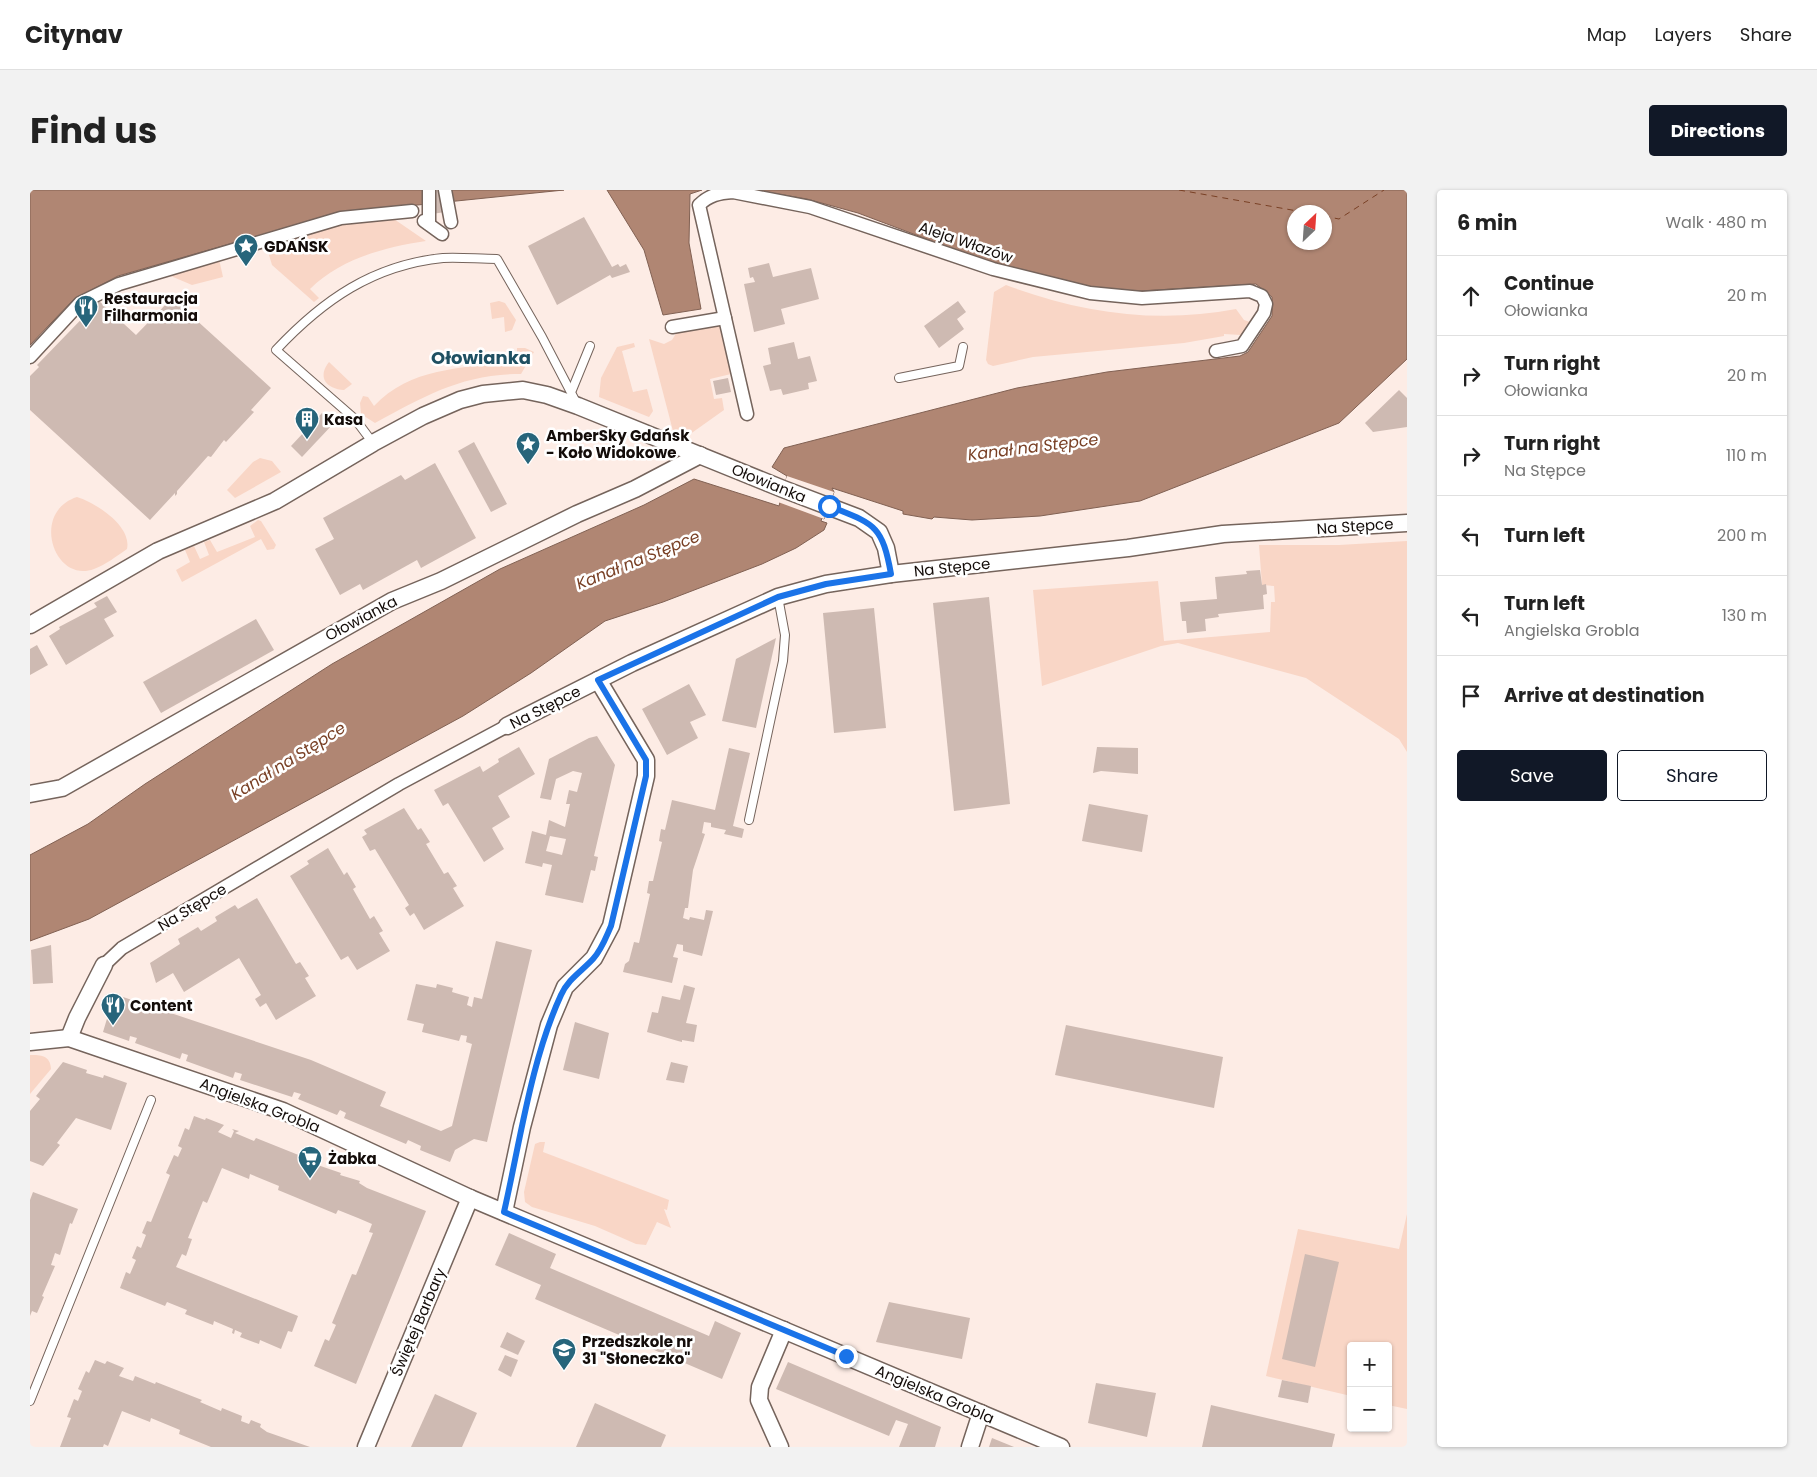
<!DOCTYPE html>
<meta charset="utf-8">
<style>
body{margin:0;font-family:Poppins,sans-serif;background:#f2f2f2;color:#222}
.controls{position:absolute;right:15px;bottom:15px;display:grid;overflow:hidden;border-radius:5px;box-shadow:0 1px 4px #0004}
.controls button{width:45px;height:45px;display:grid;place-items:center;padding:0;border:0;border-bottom:1px solid #e0e0e0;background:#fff;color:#222;font:25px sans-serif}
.compass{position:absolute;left:1257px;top:15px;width:45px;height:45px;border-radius:50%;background:#fff;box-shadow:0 1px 4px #0004;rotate:25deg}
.stop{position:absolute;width:15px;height:15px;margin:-11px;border:4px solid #1a73e8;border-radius:50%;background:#fff}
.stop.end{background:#1a73e8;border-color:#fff;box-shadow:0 1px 5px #0008}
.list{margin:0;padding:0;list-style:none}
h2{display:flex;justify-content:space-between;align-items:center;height:65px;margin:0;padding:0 20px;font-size:21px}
h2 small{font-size:16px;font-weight:400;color:#767676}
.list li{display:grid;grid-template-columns:32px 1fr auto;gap:15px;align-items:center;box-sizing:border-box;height:80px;padding:0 20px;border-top:1px solid #e0e0e0}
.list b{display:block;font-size:19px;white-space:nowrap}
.list p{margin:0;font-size:16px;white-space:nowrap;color:#767676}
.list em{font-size:16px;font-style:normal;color:#767676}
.actions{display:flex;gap:10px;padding:15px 20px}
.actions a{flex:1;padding:11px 0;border:1px solid #111827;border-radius:5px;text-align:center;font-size:18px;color:#111827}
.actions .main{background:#111827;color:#fff}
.icon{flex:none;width:28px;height:28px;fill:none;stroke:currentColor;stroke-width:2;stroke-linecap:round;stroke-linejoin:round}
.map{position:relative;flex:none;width:1377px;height:1257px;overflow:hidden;border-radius:5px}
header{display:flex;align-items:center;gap:30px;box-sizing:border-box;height:70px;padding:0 25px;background:#fff;border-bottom:1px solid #e0e0e0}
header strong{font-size:24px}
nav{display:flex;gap:28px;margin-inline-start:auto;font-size:18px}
.intro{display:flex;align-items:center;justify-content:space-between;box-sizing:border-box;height:120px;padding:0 30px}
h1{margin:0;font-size:35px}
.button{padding:12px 22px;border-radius:5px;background:#111827;color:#fff;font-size:18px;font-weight:700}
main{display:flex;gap:30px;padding:0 30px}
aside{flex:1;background:#fff;border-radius:5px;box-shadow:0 1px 4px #0004}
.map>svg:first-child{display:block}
.green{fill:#f9d6c6}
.water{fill:#b08673;stroke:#816153;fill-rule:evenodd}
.pier{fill:#fdece5}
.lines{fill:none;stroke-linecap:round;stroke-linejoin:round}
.ferry{stroke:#794025;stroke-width:1;stroke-dasharray:6 5;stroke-linecap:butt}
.building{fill:#cebab2;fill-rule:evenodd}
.service-casing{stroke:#75645c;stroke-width:10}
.pedestrian-casing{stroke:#75645c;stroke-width:15}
.minor-casing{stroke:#75645c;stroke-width:19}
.service{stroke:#fff;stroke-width:8}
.pedestrian{stroke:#fff;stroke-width:12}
.minor{stroke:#fff;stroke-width:16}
.route{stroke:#1a73e8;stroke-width:6}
.labels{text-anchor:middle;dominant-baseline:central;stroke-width:5;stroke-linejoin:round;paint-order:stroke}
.street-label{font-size:15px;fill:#130c09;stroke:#fff}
.poi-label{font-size:15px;font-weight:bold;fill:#130c09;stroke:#fff;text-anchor:start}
.water-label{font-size:16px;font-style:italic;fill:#794025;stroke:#fff}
.quarter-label{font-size:18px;font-weight:bold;fill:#1f5062;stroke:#fff}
</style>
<header>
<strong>Citynav</strong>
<nav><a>Map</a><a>Layers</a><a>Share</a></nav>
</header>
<div class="intro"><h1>Find us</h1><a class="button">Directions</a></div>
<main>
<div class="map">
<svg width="1377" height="1257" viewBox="0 0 1377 1257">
<rect width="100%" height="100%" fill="#fdece5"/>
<g class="green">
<path d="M361,27l35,24c-41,6 -86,18 -116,48l9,9 -5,4 -42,-37 -6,-20 78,-24z"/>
<path d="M189,69l4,18 -31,8 -26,-11z"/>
<path d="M976,95c75,28 151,39 230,24l8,11 6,2 -9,13 -17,-1v2l-40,7 -151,14 -40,9 -5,-2 -2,-4 8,-68z"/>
<path d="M469,111l6,2 11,17 -4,10 -7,2 -1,-15 -12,2 -2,-16z"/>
<path d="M688,136l3,1 10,47 -21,5 4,20 8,-1 2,12 -38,27 -13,-6 -24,-92 15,5 8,-4 5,-8z"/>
<path d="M604,153l1,4 -13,4 11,41 14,-3 6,22 -4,6 -50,-20 2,-19 16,-31z"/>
<path d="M487,158h8l9,4 -13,22c-59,0 -96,22 -146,49l-14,-9 -1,-11 3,-7 5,1 6,9c38,-40 91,-38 143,-44z"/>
<path d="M299,172l23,22 -8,6c-18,-1 -27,-13 -15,-28z"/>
<path d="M230,268l12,3 9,11 -46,26 -8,-8 26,-28z"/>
<path d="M47,307c19,6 55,29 50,52 -10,7 -22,16 -33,20 -40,15 -64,-57 -17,-72z"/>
<path d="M228,330l3,1 15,24 -2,4 -7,1 -6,-11 -79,43 -6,-12 14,-8 -5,-12 9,-4 6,13 9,-4 -5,-13 6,-2 7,12 38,-15 -5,-11z"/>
<path d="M1377,351v211l-8,-13 -93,-61 -128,-35 -17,3 -119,40 -9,-96 125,-9 6,60 106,-9 1,-30h4l-1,-16 -12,-1 -3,-40h80z"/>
<path d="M0,865c11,0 20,0 21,14l-21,25z"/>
<path d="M510,952h5l-2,10 126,48 -2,10 -3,-1 7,19 -14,-6 -11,23 -10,-1 -41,-18 -63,-19 -7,-5 -1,-10 11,-48z"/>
<path d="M1377,1024v195l-19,-4v-59h-37v50l-85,-20 32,-147 101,20z"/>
</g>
<g class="water">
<path d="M0,0h534l-225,23 -99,28 -122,35 -44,23 -44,46z"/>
<path d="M577,0h95l-12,4 -1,49 12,66 -38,6 -19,-65z"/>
<path d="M724,0h653v169l-68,64 -199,78 -100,15 -68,4 -38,-3 -2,2 -29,-5v-3l-71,-23 2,4 -10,27 -2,-1 -1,3 6,2 -3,7 -28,18 -34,16 -99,38 -58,19 -74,52 -68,43 -374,203 -59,22v-86l58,-31 57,-40 187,-120 168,-95 144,-64 50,-26 85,27 8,-30 -15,-9 12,-19 233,-60 90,-16 133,-16 8,-4 24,-36v-19l-16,-13 -117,7 -49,-3 -113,-30 -119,-45 -51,-14zM1264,22h30v30h-30z"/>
</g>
<path class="pier" d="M757,286l47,16 -10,27 -46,-17z"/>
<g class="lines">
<g class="ferry">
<path d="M1149,0l124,22"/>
<path d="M1294,26l15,3 45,-29"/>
</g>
</g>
<g class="building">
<path d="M402,0h8l5,22 -13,2z"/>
<path d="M554,27l28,50 6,-3 2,3 6,-3 4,8 -18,6 -2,-3 -53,30 -29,-59z"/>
<path d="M739,73l4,14 38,-9 8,31 -38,10 4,15 -31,8 -10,-48 11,-2 -2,-5 -3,1 -2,-10z"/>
<path d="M142,108l99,90 -20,22 3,2 -28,30 -2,-2 -13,17 -3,-1 -31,35v3l-2,2v-3l-25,27 -120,-110v-34l9,-9 -2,-2 62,-64 37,34z"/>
<path d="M928,111l8,11 -9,7 7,10 -25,19 -15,-22z"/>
<path d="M764,152l4,17 12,-3 7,25 -9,2 1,6 -26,6 -2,-6 -11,2 -7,-25 8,-2 -3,-16z"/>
<path d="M698,188l3,14 -15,3 -3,-14z"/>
<path d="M1369,200l8,8v29l-34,5 -8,-9z"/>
<path d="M292,223l11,11 -31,33 -11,-11z"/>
<path d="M444,252l33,62 -16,8 -33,-61z"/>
<path d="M405,273l41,75 -55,30 -4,-8 -54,30 -3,-6 -20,11 -25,-46 19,-10 -11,-21 78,-43 4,5z"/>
<path d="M1230,380l2,15 4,-1 1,10 -4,1 1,14 -46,5 1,3 -14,2 1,12 -19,2 -1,-12h-4l-2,-19 37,-3 -2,-22 32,-3 -1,-3z"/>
<path d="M77,406l10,16 -13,7 10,17 -48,29 -17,-29 11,-7 -1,-2 38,-20 -3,-4z"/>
<path d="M959,407l21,207 -56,7 -21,-208z"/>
<path d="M844,418l12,120 -52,5 -11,-120z"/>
<path d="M226,429l18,31 -113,63 -18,-31z"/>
<path d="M746,448l-20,90 -34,-7 14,-62z"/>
<path d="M7,455l11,20 -18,10v-26z"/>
<path d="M659,494l17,31 -16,7 8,16 -31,17 -25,-46z"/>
<path d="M567,546l18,29 -21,91 4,1 -3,14 -4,-1 -8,33 -38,-8 7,-30 -9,-2 -1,4 -17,-4 7,-32 14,4 3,-15 16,7 5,-23h-4l3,-14 8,2 5,-19 -9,-2 -17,8 -5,21 -11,-2 9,-39 40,-21zM520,646l16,3 -4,16 -16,-4z"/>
<path d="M489,557l16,27 -37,22 12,21 -18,11 12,21 -20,13 -36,-59 -5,3 -9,-16 46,-24 3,6 16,-10 -1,-3z"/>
<path d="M1067,557l41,1v26l-37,-3 -8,2z"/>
<path d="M699,558l21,5 -17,73 11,3 -2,9 -18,-4 2,-4 -15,-3v-4l-7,-1 -2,11 3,1 -12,36 -5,38h-3l-2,10 6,2 1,-3 14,3 2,-10 7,1 -11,45 -19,-5v-6l-6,-1 -4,13 5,1 -6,25 -49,-11 2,-8 4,-3 5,-19 5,1 11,-49 -3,-1 2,-12h4l9,-39 -3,-1 2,-12 4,1 7,-30 43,10z"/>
<path d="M1059,614l59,11 -6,37 -60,-11z"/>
<path d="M374,618l14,22 3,-2 9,14 -4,2 18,30 4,-2 9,14 -4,2 11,18 -40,24 -10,-17 -4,3 -5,-8 4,-3 -34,-56 -5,2 -8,-14 5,-3 -3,-4z"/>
<path d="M298,658l16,27 3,-3 9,15 -3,2 17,30 4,-3 9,15 -4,2 11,18 -33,19 -9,-14 -7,4 -51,-84 19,-12 -2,-3z"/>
<path d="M227,708l39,66 4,-2 9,14 -4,2 11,18 -40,24 -10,-17 -6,4 -5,-8 6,-4 -22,-37 -55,34 -11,-19 -17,10 -6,-20 30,-19 -2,-5 20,-12 3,4 16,-10 -2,-4 20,-12 3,4z"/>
<path d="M466,751l36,9 -45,192 -13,-3 -19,11 -5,12 -30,-12 1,-4 -13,-6 -2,4 -62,-26 2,-5 -6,-3 -3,5 -39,-16 3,-5 -7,-2 -2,5 -52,-17 2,-6 -7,-2 -2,6 -47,-17 2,-6 -6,-2 -2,6 -45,-16 2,-5 -7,-2 -1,5 -26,-9 6,-20 5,2 6,-18 191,64 75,32 -6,14 61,25 11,-5 20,-82 -6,-2 1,-6 -6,-1 -2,6 -37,-9 2,-8 -17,-4 9,-36 20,4 1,-4 16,4 -1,4 17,5 -2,8 5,2 2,-10 8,2z"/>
<path d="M21,755l2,38 -20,1 -2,-34z"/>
<path d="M654,795l11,3 -9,35 11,2 -3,17 -12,-2v2l-4,-1 -31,-9 5,-20 6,1 4,-17 18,4z"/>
<path d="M545,832l34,11 -10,46 -36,-9z"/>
<path d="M1036,835l157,32 -9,51 -159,-33z"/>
<path d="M33,872l24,8 -1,3 17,5 1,-3 23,8 -16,47 -35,-12 -19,25 3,2 -17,21 -13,-5v-50l10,-12 -4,-3z"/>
<path d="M641,872l17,4 -4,17 -18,-3z"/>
<path d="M164,926l11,4 1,-2 18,7 -6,7 13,6 3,-7 -2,-2 7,2 -4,2 19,8 2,-3 45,18 -1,3 41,14 -1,2 20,6 -1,2 8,5 59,23 -70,173 -42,-18 11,-27 4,2 7,-16 -4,-2 20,-49 4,1 17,-42 -4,-1 3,-8 -14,-6 -20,-8 -2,4 -58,-24 1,-4 -29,-12 -1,5 -27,-11 -15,35 -4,-2 -15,37 4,1 -6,17 -4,-2 -6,13 122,49 -6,16 -4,-1 -7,18 -21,-9 -1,4 -19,-7 2,-4 -7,-3 -1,4 -2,-1 1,-4 -19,-8 -1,4 -28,-11 2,-4 -20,-8 -2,4 -45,-18 6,-16 4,2 6,-14 -4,-2 5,-12 4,2 5,-13 -4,-2 5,-12 4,1 19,-47 -4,-2 8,-18 4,2 4,-9 -4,-2 7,-18 4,2z"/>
<path d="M3,1002l45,17 -6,15 -2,-1 -10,32 -5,-2 -4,12 4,1 -13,30 2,1 -7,16 -5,-2 -2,5v-116z"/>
<path d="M479,1043l47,21 -6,14 159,68 6,-15 26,12 -19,46 -187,-80 6,-14 -46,-20z"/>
<path d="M1275,1064l34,8 -24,105 -33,-8z"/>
<path d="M859,1112l81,16 -8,41 -86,-17z"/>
<path d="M477,1142l18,9 -7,14 -18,-8z"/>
<path d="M475,1165l13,5 -7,17 -13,-7z"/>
<path d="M65,1170l10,4 2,-3 17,7 -5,8 14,5 2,-5 20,8 1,-2 46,18 -2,2 21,9 1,-3 20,8 -1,5 8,3 2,-4 10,4 -1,3 7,5 43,15h-99l-32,-13 1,-4 -29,-12 -1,4 -28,-11 -14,35 -4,-2 -1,3h-43l11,-29 -4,-1 7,-18 4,2 4,-10 -4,-2 8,-18 3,2z"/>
<path d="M758,1172l153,65 -6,20h-36l9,-23 -12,-4 -7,16 -113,-47z"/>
<path d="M1252,1190l29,6 -3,17 -30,-6z"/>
<path d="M1066,1193l60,10 -9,44 -59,-14z"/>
<path d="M405,1204l42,19 -15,34h-51z"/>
<path d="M565,1213l71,32 -5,12h-85z"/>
<path d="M1181,1215l124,29 -3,13h-130z"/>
<path d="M962,1248l22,9h-25z"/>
</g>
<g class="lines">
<defs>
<g id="service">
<path d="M869,188l60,-12 4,-19"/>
<path d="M542,200l18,-44"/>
<path d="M343,253l-18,-24 -79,-69c47,-50 97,-85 167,-92 17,-1 36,1 54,1l45,78 35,67"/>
<path d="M719,630l34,-159 2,-26 -7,-38"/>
<path d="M0,1211l121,-301"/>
</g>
<g id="pedestrian">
<path d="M399,0v34"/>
<path d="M415,0l6,32"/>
<path d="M394,31l18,13"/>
<path d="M642,137l53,-9"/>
<path d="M0,167l50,-54 39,-19 222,-66 71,-7"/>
<path d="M717,224l-48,-209c10,-10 20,-12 34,-13l77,15 183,62 97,24 52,5 108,-7 12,5 4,8 -2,9 -22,33 -26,5"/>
<path d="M74,775l18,-17 277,-164 108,-58"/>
</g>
<g id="minor">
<path d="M0,435l128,-74 117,-50 98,-58 50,-27 37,-16 23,-6 40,-4 24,5 31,11 205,83 76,29 20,14 7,16 5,26"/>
<path d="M477,536l125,-63 146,-66 48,-13 65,-10 237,-26 95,-14 184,-11"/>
<path d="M0,604l32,-6 330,-187 49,-20 136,-67 58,-25 65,-34"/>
<path d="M39,848l8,-20 27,-53"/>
<path d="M0,852l39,-4 214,73 187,87 591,249"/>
<path d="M474,1022l18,-85 27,-102 16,-38 29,-29 17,-32 35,-150v-16l-48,-80"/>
<path d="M336,1257l104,-249"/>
<path d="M750,1257l-21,-47 1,-13 24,-57"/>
<path d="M940,1257l11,-34"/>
</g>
</defs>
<use href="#service" class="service-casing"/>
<use href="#pedestrian" class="pedestrian-casing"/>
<use href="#minor" class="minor-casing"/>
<use href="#service" class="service"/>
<use href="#pedestrian" class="pedestrian"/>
<use href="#minor" class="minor"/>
</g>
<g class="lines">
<path class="route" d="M799,316c45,18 53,18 62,68l-65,10 -48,13 -180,83 48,80v16l-35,150c-5,11 -9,23 -18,33 -11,12 -25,20 -32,36 -30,65 -41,147 -57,217l342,144"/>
</g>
<defs>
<symbol id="sight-pin" viewBox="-11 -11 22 30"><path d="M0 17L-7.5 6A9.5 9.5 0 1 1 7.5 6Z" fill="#27657b" stroke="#fff"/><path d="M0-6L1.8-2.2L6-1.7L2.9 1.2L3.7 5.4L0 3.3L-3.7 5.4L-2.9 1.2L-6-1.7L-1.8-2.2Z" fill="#fff"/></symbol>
<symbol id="restaurant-pin" viewBox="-11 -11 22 30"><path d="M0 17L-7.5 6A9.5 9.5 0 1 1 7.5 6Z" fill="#27657b" stroke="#fff"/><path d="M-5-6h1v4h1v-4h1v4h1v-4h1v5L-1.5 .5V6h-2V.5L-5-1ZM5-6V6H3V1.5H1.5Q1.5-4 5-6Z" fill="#fff"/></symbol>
<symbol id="building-pin" viewBox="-11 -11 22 30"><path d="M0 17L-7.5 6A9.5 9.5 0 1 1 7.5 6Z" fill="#27657b" stroke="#fff"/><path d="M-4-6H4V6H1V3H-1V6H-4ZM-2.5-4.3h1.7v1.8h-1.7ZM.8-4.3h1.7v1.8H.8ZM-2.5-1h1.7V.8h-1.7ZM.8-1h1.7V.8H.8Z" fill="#fff"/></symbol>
<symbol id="supermarket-pin" viewBox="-11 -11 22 30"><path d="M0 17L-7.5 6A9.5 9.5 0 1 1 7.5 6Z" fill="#27657b" stroke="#fff"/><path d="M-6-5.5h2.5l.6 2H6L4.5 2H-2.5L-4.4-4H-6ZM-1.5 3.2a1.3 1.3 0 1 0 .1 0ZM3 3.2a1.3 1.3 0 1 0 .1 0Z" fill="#fff"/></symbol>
<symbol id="school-pin" viewBox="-11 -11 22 30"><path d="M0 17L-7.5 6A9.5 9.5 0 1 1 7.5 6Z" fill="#27657b" stroke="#fff"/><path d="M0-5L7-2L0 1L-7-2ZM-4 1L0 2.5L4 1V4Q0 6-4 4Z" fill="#fff"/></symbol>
</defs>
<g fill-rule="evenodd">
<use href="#sight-pin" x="202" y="42" width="28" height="38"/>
<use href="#restaurant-pin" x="42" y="103" width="28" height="38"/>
<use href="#building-pin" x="263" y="215" width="28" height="38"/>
<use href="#sight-pin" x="484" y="240" width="28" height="38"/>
<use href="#restaurant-pin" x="69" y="801" width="28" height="38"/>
<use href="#supermarket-pin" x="266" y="954" width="28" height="38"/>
<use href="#school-pin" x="520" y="1146" width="28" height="38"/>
</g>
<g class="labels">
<g class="street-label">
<text transform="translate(936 52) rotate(19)">Aleja Włazów</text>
<text transform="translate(739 293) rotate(22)">Ołowianka</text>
<text transform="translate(1325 336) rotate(-4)">Na Stępce</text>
<text transform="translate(922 377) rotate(-6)">Na Stępce</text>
<text transform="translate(331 428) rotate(-28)">Ołowianka</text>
<text transform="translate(515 517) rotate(-27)">Na Stępce</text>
<text transform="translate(162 717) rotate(-31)">Na Stępce</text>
<text transform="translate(230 915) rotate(21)">Angielska Grobla</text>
<text transform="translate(388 1132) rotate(-67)">Świętej Barbary</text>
<text transform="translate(905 1204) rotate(23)">Angielska Grobla</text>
</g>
<g class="poi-label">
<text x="234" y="56">GDAŃSK</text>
<text x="74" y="108">Restauracja<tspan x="74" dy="17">Filharmonia</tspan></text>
<text x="294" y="229">Kasa</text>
<text x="516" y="245">AmberSky Gdańsk<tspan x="516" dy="17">- Koło Widokowe</tspan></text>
<text x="100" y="815">Content</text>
<text x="298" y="968">Żabka</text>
<text x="552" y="1151">Przedszkole nr<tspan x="552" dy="17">31 "Słoneczko"</tspan></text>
</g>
<g class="water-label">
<text transform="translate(1003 257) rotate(-7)">Kanał na Stępce</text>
<text transform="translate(608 370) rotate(-22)">Kanał na Stępce</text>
<text transform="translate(258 571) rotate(-32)">Kanał na Stępce</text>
</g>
<g class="quarter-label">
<text x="451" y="167">Ołowianka</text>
</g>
</g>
</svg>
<div class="controls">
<button>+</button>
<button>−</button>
</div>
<svg class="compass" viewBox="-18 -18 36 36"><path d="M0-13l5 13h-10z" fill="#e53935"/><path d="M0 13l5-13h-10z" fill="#767676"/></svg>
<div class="stop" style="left:799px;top:316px"></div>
<div class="stop end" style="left:816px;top:1166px"></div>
</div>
<aside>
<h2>6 min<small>Walk · 480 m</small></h2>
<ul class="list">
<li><svg class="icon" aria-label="ahead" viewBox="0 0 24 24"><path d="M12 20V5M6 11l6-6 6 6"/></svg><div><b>Continue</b><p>Ołowianka</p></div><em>20 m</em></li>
<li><svg class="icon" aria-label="right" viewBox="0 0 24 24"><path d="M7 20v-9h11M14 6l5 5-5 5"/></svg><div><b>Turn right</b><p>Ołowianka</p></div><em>20 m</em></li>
<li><svg class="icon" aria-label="right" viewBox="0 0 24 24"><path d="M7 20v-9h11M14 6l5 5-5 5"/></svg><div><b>Turn right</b><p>Na Stępce</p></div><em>110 m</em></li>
<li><svg class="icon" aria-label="left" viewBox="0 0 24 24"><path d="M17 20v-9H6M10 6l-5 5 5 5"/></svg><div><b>Turn left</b></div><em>200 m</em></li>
<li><svg class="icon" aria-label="left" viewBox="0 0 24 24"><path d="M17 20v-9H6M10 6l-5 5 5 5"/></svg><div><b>Turn left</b><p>Angielska Grobla</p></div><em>130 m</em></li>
<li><svg class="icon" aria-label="arrive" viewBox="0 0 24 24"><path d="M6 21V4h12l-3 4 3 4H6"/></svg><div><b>Arrive at destination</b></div></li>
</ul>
<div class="actions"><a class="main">Save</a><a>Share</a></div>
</aside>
</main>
